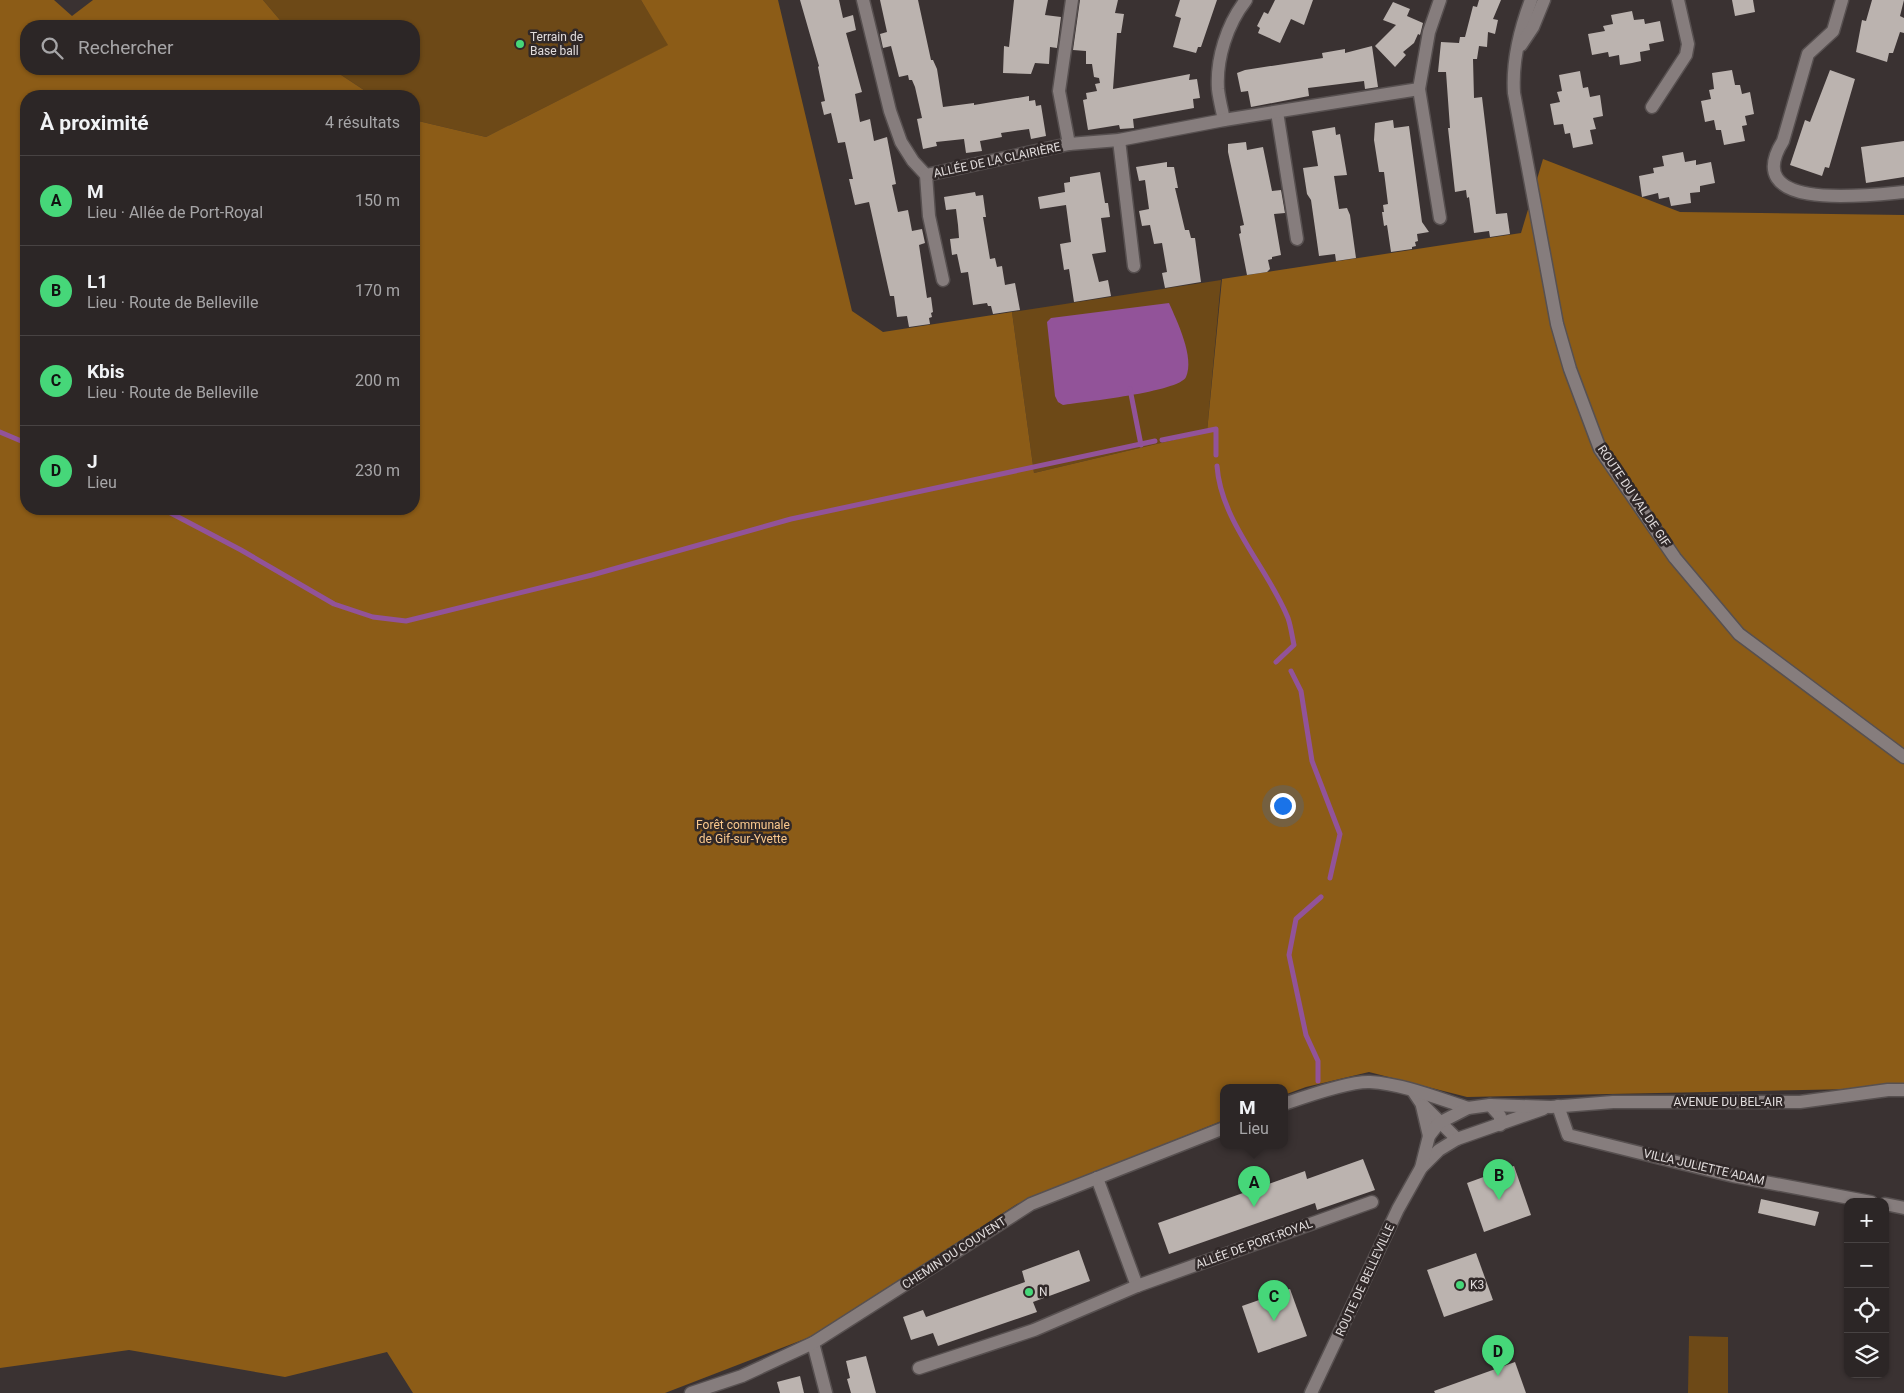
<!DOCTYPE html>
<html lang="fr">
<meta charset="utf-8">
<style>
body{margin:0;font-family:Roboto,sans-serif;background:#383232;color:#f1f3f6}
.controls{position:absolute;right:15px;bottom:15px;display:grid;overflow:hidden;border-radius:10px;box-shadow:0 1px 4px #0004}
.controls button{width:45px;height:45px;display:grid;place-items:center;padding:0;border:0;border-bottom:1px solid #484343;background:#2c2626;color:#f1f3f6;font:25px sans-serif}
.you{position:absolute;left:1282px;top:805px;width:18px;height:18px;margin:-12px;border:4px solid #fff;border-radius:50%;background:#1a73e8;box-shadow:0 0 0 8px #1a73e833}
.badge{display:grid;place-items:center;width:32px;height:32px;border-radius:50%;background:#46d779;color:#111;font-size:16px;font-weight:700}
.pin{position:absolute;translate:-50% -41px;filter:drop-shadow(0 1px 2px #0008)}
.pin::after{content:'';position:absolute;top:26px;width:18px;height:15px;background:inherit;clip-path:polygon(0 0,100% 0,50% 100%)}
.popup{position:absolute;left:1220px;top:1084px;width:68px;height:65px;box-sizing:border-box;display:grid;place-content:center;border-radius:10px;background:#2c2626;filter:drop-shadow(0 1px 4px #0005);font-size:16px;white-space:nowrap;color:#a6a5a7}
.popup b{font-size:19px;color:#f1f3f6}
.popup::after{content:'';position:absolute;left:50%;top:100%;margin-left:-10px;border:10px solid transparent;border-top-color:#2c2626}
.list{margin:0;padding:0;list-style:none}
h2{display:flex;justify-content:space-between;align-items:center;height:65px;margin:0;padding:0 20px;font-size:21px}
h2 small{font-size:16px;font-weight:400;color:#a6a5a7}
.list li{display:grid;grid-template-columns:32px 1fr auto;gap:15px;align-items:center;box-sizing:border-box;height:90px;padding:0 20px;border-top:1px solid #484343}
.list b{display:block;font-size:19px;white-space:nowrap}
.list p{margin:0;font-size:16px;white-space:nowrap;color:#a6a5a7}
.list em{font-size:16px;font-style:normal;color:#a6a5a7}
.icon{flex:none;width:28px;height:28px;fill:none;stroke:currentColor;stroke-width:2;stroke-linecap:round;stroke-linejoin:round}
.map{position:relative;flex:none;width:1904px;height:1393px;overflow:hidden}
.search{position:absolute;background:#2c2626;box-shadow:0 1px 4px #0004;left:20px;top:20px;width:400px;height:55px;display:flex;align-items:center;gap:12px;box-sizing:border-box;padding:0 18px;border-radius:20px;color:#a6a5a7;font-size:19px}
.panel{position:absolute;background:#2c2626;box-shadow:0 1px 4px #0004;left:20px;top:90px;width:400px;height:425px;border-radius:20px}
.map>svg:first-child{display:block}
.green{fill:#6d4917}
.forest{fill:#8c5c17}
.water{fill:#925399}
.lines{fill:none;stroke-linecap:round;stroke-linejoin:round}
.stream{stroke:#925399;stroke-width:5}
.building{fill:#bbb3af}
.street-casing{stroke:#575050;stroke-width:15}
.secondary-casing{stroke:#575050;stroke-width:15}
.street{stroke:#867d7d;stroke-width:12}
.secondary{stroke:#867d7d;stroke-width:12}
.poi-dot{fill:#46d779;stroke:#302828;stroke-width:2}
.labels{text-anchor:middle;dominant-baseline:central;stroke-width:5;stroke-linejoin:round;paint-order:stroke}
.poi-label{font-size:12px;fill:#e1dcdc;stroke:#302828;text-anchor:start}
.street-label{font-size:12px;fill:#e1dcdc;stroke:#302828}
.park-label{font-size:12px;fill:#fbc98e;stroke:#302828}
</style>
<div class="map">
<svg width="1904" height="1393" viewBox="0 0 1904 1393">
<rect width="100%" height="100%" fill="#3a3232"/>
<g class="green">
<path d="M263,0h378l28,45 -183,92 -72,-17v-24h-41l-41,-27h82v-43h-129z"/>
<path d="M1221,280l-14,152 -173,41 -22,-161z"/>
<path d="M1689,1336l39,1v56h-40z"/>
</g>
<path class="forest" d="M0,0h54l18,16 21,-16h170l22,26h-259v43h306l41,27h-347v413h388v-389l72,17 182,-92 -27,-45h137l74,311 31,21 129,-20 22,161 173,-41 15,-153 299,-46 22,-74 137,53 224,3v873l-437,9 -98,-25 -63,15 -22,8v-7h-60v32l-207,84 -207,133 -145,56h-252l-26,-41 -102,25 -156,-27 -129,18z"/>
<path class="water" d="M1169,303c8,18 26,55 17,74 -7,15 -104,25 -123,28l-5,-3 -3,-6 -8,-74 4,-4z"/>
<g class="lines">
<g class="stream">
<path d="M1130,389l11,56"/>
<path d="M0,432l26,11"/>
<path d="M1162,440l54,-11v26"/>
<path d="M1217,466c4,56 51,102 71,152 3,9 4,18 6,27l-18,17"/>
<path d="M163,509l78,41 93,54 39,13 33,4 186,-46 199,-56 364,-78"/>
<path d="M1291,671l10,20 11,70 28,73 -10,44"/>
<path d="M1318,1081v-20l-12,-26 -17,-80 7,-36 25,-22"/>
</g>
</g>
<g class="building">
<path d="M800,0h39l4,18 10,-3 3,15 -10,3 16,59 -7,2 5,28 10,-3 4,22 13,-4 9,47 -4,1 6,27 10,-2 4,21 10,-2 3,14 -6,2 8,53 4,-1 2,15 -2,1 1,4 -3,1 1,6 -21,3 -2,-11 -10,1 -3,-21h-4l-21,-94 -14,3 -6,-26h4l-8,-37 -7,1 -7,-30 -7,2 -3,-13 4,-1 -7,-34 1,-1z"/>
<path d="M880,0h38l13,60h2l4,9 6,38 31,-4v2l55,-9v5l6,-1 1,6 5,-1 5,31 -15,3 -2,-10 -28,4 1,4 -22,4 2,10 -16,2 -2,-14 -28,3 1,4 -14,3 -6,-30 5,-1 -7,-31 -3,-7h-3l-1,-5 -9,2 -8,-31 -8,2 -3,-14 7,-2z"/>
<path d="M1014,0h34l-3,15 16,2 -4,31 -7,-1 -1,17 -14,-1 -4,11 -28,-1 1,-27 5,1z"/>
<path d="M1080,0h38l-3,13 9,1 -3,19h-4l-4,56 77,-15 -1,6 8,-1 3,19 -7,1 1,9 -61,11 1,9 -14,1 -1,-4 -31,5 -5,-30 4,-1 -1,-6 11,-2 -2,-7 5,-1 -1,-5 -5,-1 -2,-13h-6v-13l-13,-1z"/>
<path d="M1180,0h37l-16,47h-3l-2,6 -23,-6 8,-29 -6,-2z"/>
<path d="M1275,0h38l-9,25 -13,-6 -11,24 -22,-10 2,-5 -3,-2 7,-14 4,2z"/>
<path d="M1479,0h22l-8,19 5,1 -3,14 -7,-2 -1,15 -8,-1 -2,13h-4l1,39 8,-1 14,117 11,-1 3,21 -20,3 -1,-6 -15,2 -5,-36 -2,1 -1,-8 -11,2 -7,-64h2l-4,-56h-8l3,-30 18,1 1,-6h5l8,-31 4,1z"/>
<path d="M1732,0h21l2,12 -20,4z"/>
<path d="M1872,0h32l-4,16 4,2v15l-4,-1 -7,21h-4l-2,9 -31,-10 6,-32 4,1z"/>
<path d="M1393,2l17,7 -3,7 16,7 -3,12 -2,-1 -4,9 -11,9 3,3 -11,12 -20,-21 21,-21 -13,-5z"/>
<path d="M1632,11l2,9 10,-1 1,5 15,-3 4,20 -15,3 1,6 -10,2 1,9 -9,2 -12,2 -1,-10 -10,2 -1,-5 -16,3 -4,-21 17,-3 -2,-5 10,-2 -2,-9z"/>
<path d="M1372,46l6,41 -13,2 -1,-8 -56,7 1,8 -58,11 -3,-16 -7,1 -4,-19 8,-3 78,-12 -1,-5 23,-4v4z"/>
<path d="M1732,70l3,15h5l2,9 8,-2 4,22 -9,2 2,9 -5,1 3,15 -21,4 -3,-15h-5l-2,-10 -9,2 -4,-21 10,-2 -2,-9 5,-1 -2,-16z"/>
<path d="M1830,70l25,9 -26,89 -4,-1 -3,9 -32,-11 15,-45 5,2z"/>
<path d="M1580,71l3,17 5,-1 2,10 10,-2 3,21 -10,2 3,11 -6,1 3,14 -20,4 -3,-15 -5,1 -2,-10 -9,1 -4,-21 10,-2 -3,-10 5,-1 -3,-16z"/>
<path d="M1393,120l1,8 15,-2 13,96 7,10 -12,2 1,7 -3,1 1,4 -4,1v2l-21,3 -4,-27 -3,1 -2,-14h2l-1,-7 5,-1 -4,-32h-5l-5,-32 1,-17z"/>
<path d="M1335,127l1,8 4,-1 7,41 -13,1 5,33 8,-1 3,7 6,43 -20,3 -1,-7 -16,2 -8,-56 -4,-6 -4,-26 15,-2 -6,-35z"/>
<path d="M1904,141v36l-38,6 -5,-36z"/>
<path d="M1246,142l1,8 16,-3 9,44 9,-1 4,23 -11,1 7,41 -9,2v2l-4,1 2,9 -3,3 -20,3 -8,-41 2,-1 -1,-7 4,-1 -16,-73v-8z"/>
<path d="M1683,152l2,10 11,-2v5l15,-3 4,21 -15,3v6l-10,1 1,10 -20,3 -2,-9 -10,2 -1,-6 -16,4 -3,-21 15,-3 -1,-5 11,-2 -2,-10z"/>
<path d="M1167,162v5h7l4,21h-3l10,42h4l2,8h4l6,44 -36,6 -3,-15 5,-1 -5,-29 -8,1 -4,-19 -8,1 -3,-15 10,-2 -4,-29 -6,1 -3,-14z"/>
<path d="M1100,172l5,31h3l2,14 -9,1 5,34 -14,2 7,28 9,-2 3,16 -37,6 -5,-33 -5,1 -4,-26 11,-2 -5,-37 -26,4 -2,-12 27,-5 -1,-9 6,-1v-5z"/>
<path d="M975,192l1,4 7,-1 3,22h-3l7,42 5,-1 2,9 5,-1 3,19 10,-2 5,27 -27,4 -2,-8h-3l-1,-3 -14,2 -5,-33 -7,1 -4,-19 -5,1 -2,-16 9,-1 -1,-13 -2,-16 -10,1 -2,-13z"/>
<path d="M1363,1159l12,31 -58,20 -2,-7 -146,51 -11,-31 147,-52 2,8z"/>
<path d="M1514,1166l17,49 -47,17 -17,-49z"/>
<path d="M1761,1199l58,13 -4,14 -57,-13z"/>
<path d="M1079,1250l11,31 -57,21 4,10 -99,34 -5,-13 -22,7 -8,-23 20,-7 3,7 99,-35 -3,-11z"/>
<path d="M1476,1253l17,47 -49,17 -17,-47z"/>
<path d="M1290,1289l17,47 -49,17 -16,-47z"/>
<path d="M866,1356l10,37h-25l-4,-14 3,-1 -4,-17z"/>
<path d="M1515,1362l11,31h-91l-1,-2z"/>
<path d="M800,1376l4,17h-24l-3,-11z"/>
</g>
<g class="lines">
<defs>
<g id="street">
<path d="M863,0l27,111 11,31 12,19 13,14 3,41 14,64"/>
<path d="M1842,0l-9,31 -25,23 -25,87c-45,72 88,54 121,51"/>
<path d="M1419,89l21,129"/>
<path d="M1652,107l34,-52 2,-11 -10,-44"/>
<path d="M1277,112l20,127"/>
<path d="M1224,120c-2,-10 -5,-21 -6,-31 -2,-30 9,-65 28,-89"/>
<path d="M1119,140l15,126"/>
<path d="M1069,144l-10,-53 13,-91"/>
<path d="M926,175l143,-31 50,-4 105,-20 195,-31 10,-57 11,-32"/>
<path d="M1413,1091l8,12 36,36"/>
<path d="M1284,1104c20,-7 65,-23 86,-22 33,2 67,16 98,26"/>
<path d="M1490,1105l10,11v9"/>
<path d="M1422,1106l7,30"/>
<path d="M1558,1106l10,29 165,41 138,26"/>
<path d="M1097,1178l40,108"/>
<path d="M1885,1204l19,4"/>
<path d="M813,1343l13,50"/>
<path d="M919,1368l115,-38 103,-44 235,-84"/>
<path d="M691,1393l51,-17 71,-33 218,-139 193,-76"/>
</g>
<g id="secondary">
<path d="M1531,0c-11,29 -19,62 -17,93l43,231 13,45 30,80 75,109 64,76 165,123"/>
<path d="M1521,45l12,-18 11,-27"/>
<path d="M1421,1168l18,-18 18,-11 86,-30"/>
<path d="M1311,1393l87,-184 23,-41 8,-32 10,-13 29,-15 22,-3 61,2 62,-5h187l88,-12h16"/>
</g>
</defs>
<use href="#street" class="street-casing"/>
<use href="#secondary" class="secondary-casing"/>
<use href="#street" class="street"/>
<use href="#secondary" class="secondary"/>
</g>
<g class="poi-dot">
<circle cx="520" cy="44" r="5"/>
<circle cx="1460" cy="1285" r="5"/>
<circle cx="1029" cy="1292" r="5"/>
</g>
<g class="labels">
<g class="poi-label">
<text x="530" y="37">Terrain de<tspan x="530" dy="14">Base ball</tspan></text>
<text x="1470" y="1285">K3</text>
<text x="1039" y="1292">N</text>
</g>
<g class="street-label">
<text transform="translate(997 160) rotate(-12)">ALLÉE DE LA CLAIRIÈRE</text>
<text transform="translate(1634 496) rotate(56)">ROUTE DU VAL DE GIF</text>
<text x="1728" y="1102">AVENUE DU BEL-AIR</text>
<text transform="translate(1704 1167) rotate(13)">VILLA JULIETTE ADAM</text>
<text transform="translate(1254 1244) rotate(-20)">ALLÉE DE PORT-ROYAL</text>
<text transform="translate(954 1253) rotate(-33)">CHEMIN DU COUVENT</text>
<text transform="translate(1365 1280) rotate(-65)">ROUTE DE BELLEVILLE</text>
</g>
<g class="park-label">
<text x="743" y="825">Forêt communale<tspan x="743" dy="14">de Gif-sur-Yvette</tspan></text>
</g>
</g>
</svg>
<div class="controls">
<button>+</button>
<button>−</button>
<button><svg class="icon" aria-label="locate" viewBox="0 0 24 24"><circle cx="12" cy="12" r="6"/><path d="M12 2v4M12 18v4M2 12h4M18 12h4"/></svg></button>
<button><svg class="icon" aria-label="layers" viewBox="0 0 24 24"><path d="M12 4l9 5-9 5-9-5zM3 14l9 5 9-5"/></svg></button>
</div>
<div class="you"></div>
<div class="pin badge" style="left:1254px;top:1207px">A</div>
<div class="popup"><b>M</b>Lieu</div>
<div class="pin badge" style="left:1499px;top:1200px">B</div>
<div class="pin badge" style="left:1274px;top:1321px">C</div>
<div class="pin badge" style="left:1498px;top:1376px">D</div>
<div class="search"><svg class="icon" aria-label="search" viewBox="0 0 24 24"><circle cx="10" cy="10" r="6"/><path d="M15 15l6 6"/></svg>Rechercher</div>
<section class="panel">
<h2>À proximité<small>4 résultats</small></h2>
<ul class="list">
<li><span class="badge">A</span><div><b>M</b><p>Lieu · Allée de Port-Royal</p></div><em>150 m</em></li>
<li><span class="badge">B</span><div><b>L1</b><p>Lieu · Route de Belleville</p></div><em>170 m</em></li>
<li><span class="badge">C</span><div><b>Kbis</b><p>Lieu · Route de Belleville</p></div><em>200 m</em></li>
<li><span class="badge">D</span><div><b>J</b><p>Lieu</p></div><em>230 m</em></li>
</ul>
</section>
</div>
